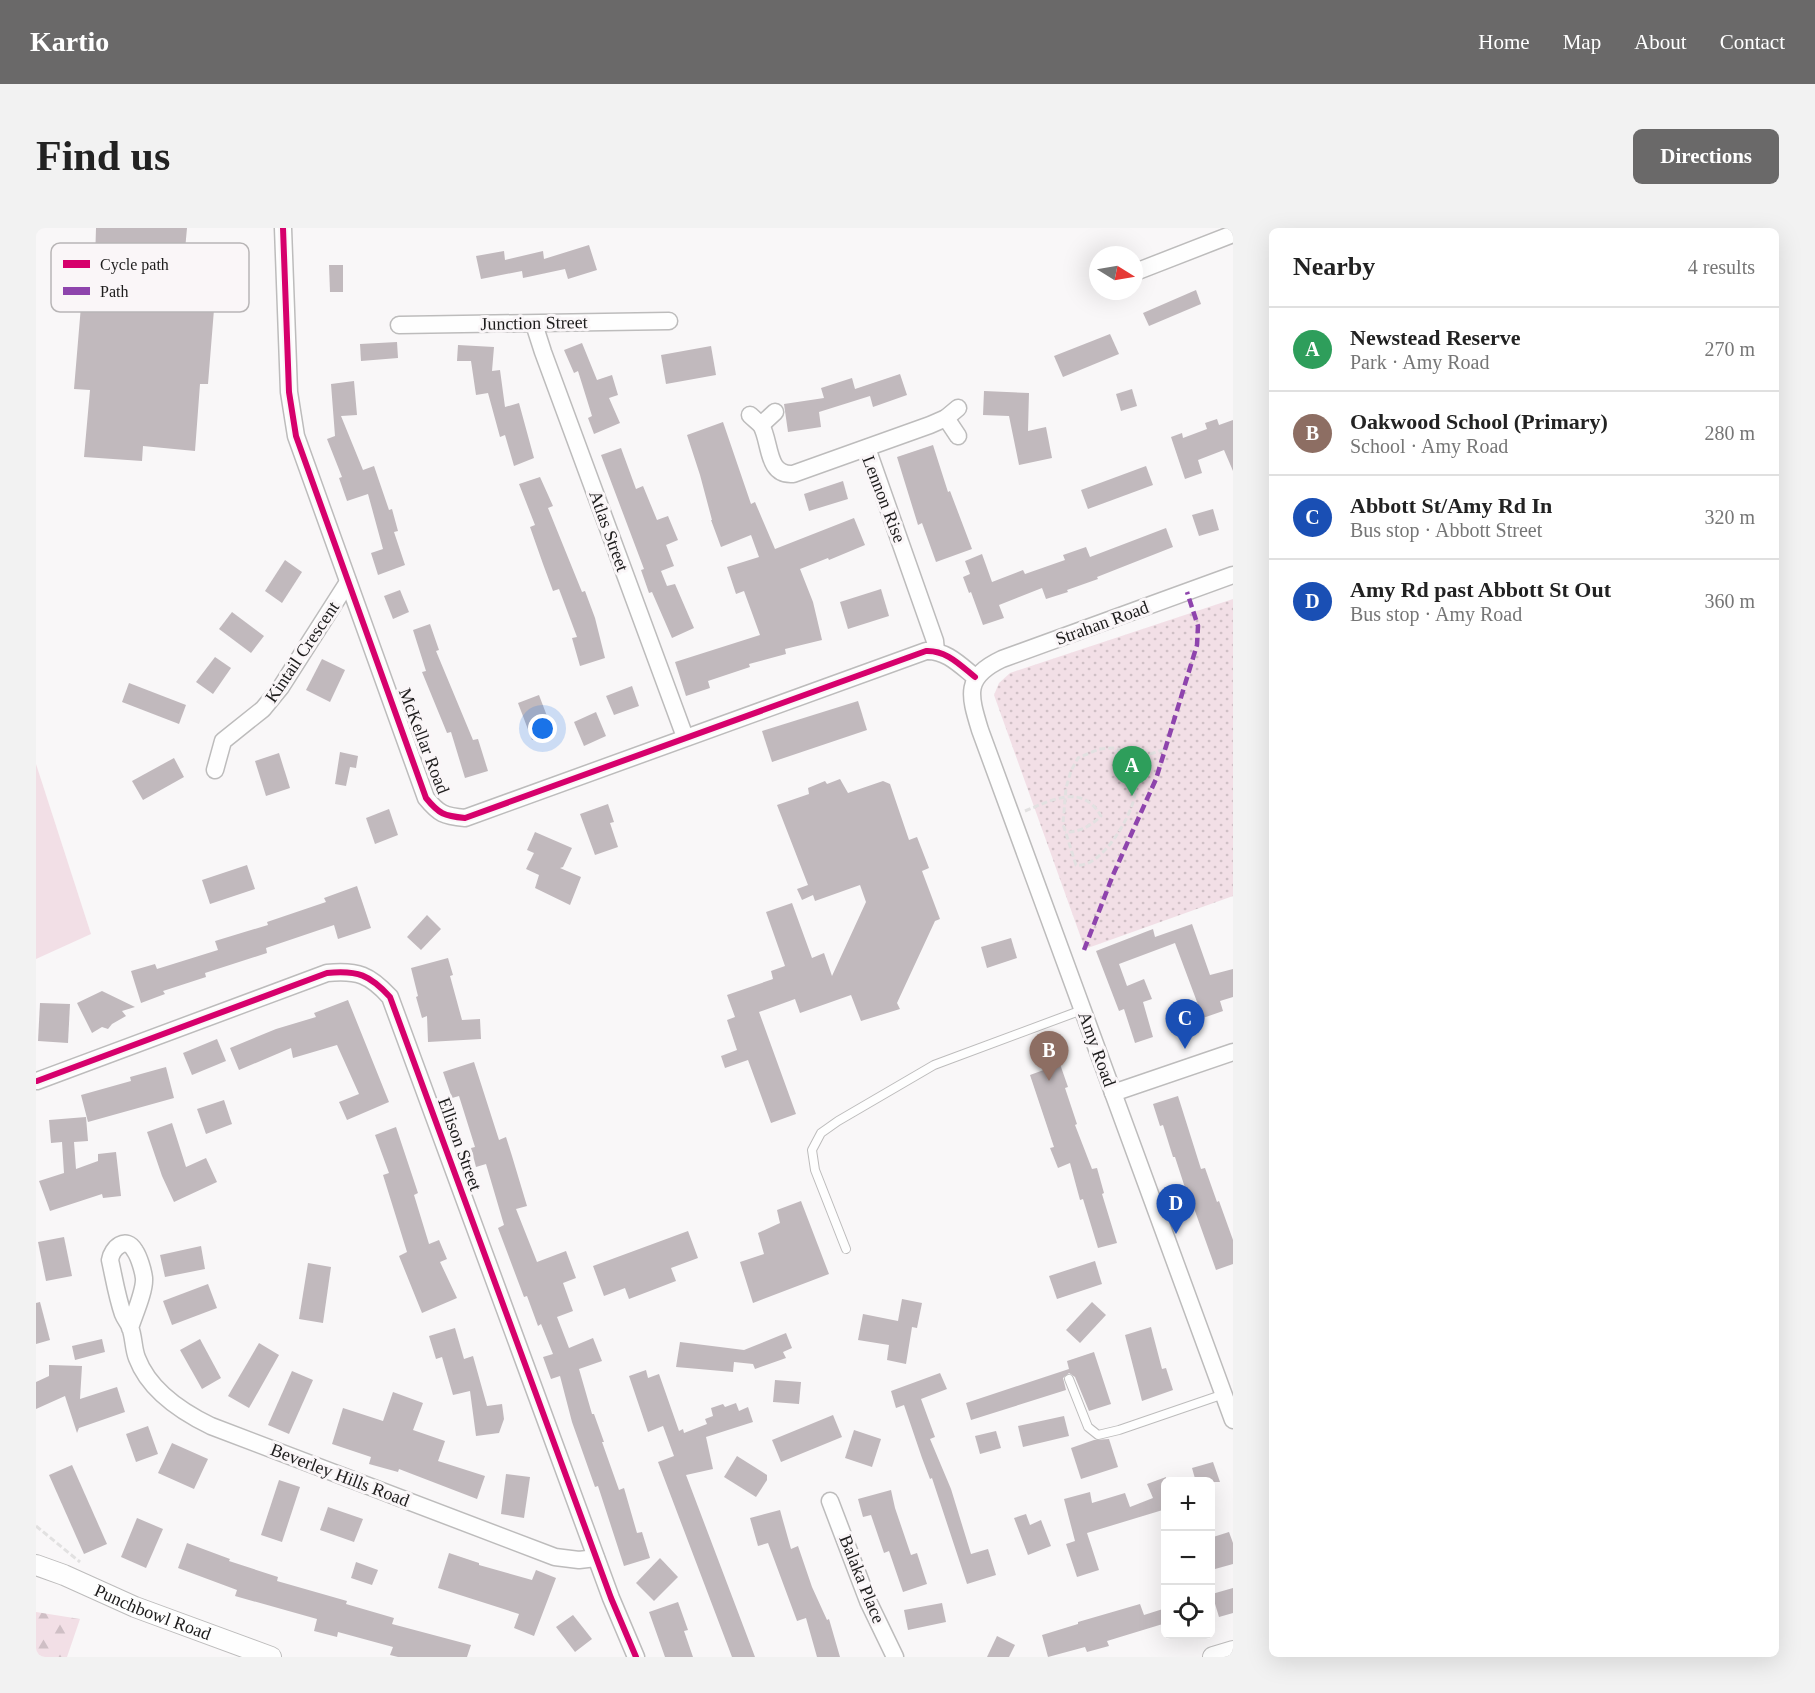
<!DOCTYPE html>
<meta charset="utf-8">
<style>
body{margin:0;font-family:"Times New Roman",serif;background:#f2f2f2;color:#222}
.controls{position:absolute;right:18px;bottom:18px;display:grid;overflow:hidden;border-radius:9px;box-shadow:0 6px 24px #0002}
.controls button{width:54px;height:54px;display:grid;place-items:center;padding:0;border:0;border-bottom:2px solid #e0e0e0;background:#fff;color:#222;font:30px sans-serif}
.compass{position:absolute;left:1053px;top:18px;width:54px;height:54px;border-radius:50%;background:#fff;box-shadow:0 6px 24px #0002;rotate:101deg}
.you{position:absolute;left:507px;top:501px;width:21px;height:21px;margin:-15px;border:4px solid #fff;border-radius:50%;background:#1a73e8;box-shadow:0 0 0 9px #1a73e833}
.badge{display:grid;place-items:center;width:39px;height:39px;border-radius:50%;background:#6a6969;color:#fff;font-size:20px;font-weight:700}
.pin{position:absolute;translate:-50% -50px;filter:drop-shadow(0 2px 3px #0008)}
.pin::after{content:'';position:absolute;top:32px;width:21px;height:18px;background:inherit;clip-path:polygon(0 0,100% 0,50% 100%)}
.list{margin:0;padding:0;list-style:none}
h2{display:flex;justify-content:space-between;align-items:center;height:78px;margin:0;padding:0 24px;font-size:26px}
h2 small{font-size:20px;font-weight:400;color:#767676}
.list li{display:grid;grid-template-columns:39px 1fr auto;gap:18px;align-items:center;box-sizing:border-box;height:84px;padding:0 24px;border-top:2px solid #e0e0e0}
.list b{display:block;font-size:22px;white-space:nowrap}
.list p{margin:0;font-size:20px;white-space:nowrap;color:#767676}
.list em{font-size:20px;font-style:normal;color:#767676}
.icon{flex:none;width:33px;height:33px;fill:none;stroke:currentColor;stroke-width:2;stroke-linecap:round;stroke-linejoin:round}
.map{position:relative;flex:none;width:1197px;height:1429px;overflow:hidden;border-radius:9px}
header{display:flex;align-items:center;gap:36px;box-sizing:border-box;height:84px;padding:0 30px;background:#6a6969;color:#fff}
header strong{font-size:28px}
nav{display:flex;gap:33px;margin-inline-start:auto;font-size:21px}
.intro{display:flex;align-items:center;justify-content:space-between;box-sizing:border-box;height:144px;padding:0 36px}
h1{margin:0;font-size:42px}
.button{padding:15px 27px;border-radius:9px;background:#6a6969;color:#fff;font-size:21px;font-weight:700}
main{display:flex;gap:36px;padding:0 36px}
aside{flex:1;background:#fff;border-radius:9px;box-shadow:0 6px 24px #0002}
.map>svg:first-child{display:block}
.green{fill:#f2dfe6}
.forest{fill:url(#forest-firs)}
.park{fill:url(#park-dots)}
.building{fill:#c1b9bd}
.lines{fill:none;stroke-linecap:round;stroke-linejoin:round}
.service-casing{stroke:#bdbcbc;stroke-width:10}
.minor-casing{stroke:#bdbcbc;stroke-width:19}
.tertiary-casing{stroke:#bdbcbc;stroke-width:22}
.path{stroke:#e2e1e1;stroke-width:3;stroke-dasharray:6 3;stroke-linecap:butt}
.service{stroke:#fefefe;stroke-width:8}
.minor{stroke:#fefefe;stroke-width:16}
.tertiary{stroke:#fefefe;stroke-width:20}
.quiet{stroke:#8e44ad;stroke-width:4.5;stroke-dasharray:9 4.5;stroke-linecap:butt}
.cycleway-casing{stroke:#faf6f8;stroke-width:10}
.cycleway{stroke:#d6006c;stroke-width:6}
.labels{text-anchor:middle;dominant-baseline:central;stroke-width:6;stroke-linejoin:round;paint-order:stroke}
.street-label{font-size:18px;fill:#1d1c1c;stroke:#faf6f8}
.key{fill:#faf6f8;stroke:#b8b5b6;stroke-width:1.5}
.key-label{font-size:16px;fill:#1d1c1c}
</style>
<header>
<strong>Kartio</strong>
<nav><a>Home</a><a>Map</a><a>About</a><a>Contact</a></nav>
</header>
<div class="intro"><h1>Find us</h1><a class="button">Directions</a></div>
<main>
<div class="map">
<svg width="1197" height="1429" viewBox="0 0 1197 1429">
<defs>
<pattern id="forest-firs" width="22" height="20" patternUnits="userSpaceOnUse" patternTransform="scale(1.5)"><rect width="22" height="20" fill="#f2dfe6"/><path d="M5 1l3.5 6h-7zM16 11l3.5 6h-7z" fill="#cfbfc5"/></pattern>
<pattern id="park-dots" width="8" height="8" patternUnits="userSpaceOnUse" patternTransform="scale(1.5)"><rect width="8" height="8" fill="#f2dfe6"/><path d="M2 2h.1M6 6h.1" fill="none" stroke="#cfbfc5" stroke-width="1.8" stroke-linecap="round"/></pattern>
</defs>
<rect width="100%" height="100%" fill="#f9f7f8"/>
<path class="green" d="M0,536l55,170 -55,25z"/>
<path class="forest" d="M0,1384l44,7 -13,38h-31z"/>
<path class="park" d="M1197,371v297l-148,53 -91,-254 5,-12 11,-10z"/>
<g class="building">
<path d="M60,0h91l-3,33 -18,-1 -3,33 52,4 -7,87h-8l-5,67 -52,-5 -1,15 -58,-4 6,-67 -16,-1 8,-95h12z"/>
<path d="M553,17l8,25 -29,9 -3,-10 -42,9 -1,-7 -41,8 -5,-23 28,-5 1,9 38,-9 1,8z"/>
<path d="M293,37h14v27h-13z"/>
<path d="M1160,62l5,14 -52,22 -6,-13z"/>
<path d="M1074,106l9,20 -56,23 -9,-21z"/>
<path d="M361,114l1,16 -37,3 -1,-17z"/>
<path d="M546,115l15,37 15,-5 6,20 -9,3 11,25 -26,11 -6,-16 4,-2 -14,-45 -4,2 -10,-23z"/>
<path d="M422,117l36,2 -2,24 8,-1 5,37 14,-4 15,55 -20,8 -9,-31 -5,2 -12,-44 -12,2 -5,-34h-14z"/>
<path d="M675,118l5,29 -50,9 -5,-29z"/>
<path d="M864,146l7,21 -34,12 -3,-11 -51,16 2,15 -33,5 -4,-28 40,-6 -3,-10 31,-10 3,11z"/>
<path d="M318,153l3,34 -16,1 22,54 11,-4 15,44 3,-1 6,22 -4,1 11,33 -27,10 -7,-22 12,-4 -15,-55 -21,7 -8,-23 3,-1 -15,-38 8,-3 -4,-52z"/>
<path d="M1096,161l5,17 -16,5 -5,-17z"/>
<path d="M948,163l45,2 -1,38 18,-4 6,31 -33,7 -10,-49 -26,-1z"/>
<path d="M1181,191l2,6 14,-5v51l-9,-21 -26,10 4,13 -17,6 -14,-42 11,-4 1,5 24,-9 -2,-6z"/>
<path d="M687,194l28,82 4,-2 20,47 79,-31 11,27 -36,15 -1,-2 -28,11 13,33 9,38 -37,9 1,5 -37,10 1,3 -42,14 2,7 -24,8 -11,-34 85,-27 -16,-44 -8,3 -9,-27 32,-10 -8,-22 -30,12 -10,-27h1l-12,-45 -13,-40z"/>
<path d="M897,217l15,47 2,-1 22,58 -36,13 -14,-39 -4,2 -21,-68z"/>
<path d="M585,220l15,41 7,-3 14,34 11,-4 10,24 -12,5 8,21 -13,5 6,15 8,-2 19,44 -22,10 -20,-46 -3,1 -8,-23 3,-1 -43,-114z"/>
<path d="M1110,238l7,19 -65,24 -7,-19z"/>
<path d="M504,249l13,29 -5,2 34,84 3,-1 10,27 10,40 -25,8 -8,-28 5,-1 -18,-48 -6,2 -10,-27 -13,-37 5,-2 -16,-41z"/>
<path d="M807,253l5,18 -39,12 -5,-17z"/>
<path d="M1177,281l6,21 -20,6 -7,-21z"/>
<path d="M1130,300l7,19 -76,30 1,2 -31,11 1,2 -22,7 -4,-11 -43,17 5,13 -21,7 -12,-33 -2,1 -6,-16 7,-3 -5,-13 17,-7 10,28 31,-12 2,4 40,-14 -2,-5 23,-8 4,10z"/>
<path d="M249,332l17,12 -20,31 -17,-12z"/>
<path d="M845,361l8,27 -41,13 -8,-27z"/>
<path d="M364,362l9,22 -16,7 -9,-23z"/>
<path d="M196,384l32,24 -13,17 -32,-24z"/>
<path d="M394,396l9,26 -3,1 37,89 5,-1 10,32 -23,7 -14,-46 -4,1 -25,-61 4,-1 -13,-41z"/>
<path d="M179,429l16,11 -18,26 -17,-12z"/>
<path d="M286,431l23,11 -15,32 -24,-12z"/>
<path d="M93,455l57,22 -7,19 -57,-22z"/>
<path d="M596,458l7,20 -25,9 -8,-19z"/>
<path d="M503,467l14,37 -21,8 -14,-37z"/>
<path d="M822,473l9,29 -95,32 -10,-31z"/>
<path d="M560,484l10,24 -22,10 -10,-24z"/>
<path d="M304,524l18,4 -2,12 -6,-1 -4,19 -11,-2z"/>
<path d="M243,525l11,35 -24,8 -11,-35z"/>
<path d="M138,530l10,19 -41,23 -11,-19z"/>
<path d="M804,551l8,14 35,-12 7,3 19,56 8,-3 12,31 -7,3 18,48 -5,2 -38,82 3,6 -39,12 -10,-26 -51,18 -5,-14 -36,13 37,102 -25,9 -23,-63 -23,8 -4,-12 16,-6 -10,-30 8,-3 -8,-22 46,-16 -2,-8 14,-5 -19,-54 26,-9 20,55 12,-5 8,23 34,-74 -6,-17 -45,16 -2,-6 -11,5 -5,-11 11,-4 -31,-80 32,-11 -1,-6 17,-7 2,3z"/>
<path d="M572,576l6,18 -4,1 8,24 -23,8 -15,-41z"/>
<path d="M353,581l9,26 -23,9 -9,-26z"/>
<path d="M499,604l37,16 -9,19 -3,1 21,9 -11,28 -35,-17 4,-13 -13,-6 8,-16 -7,-3z"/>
<path d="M211,637l8,24 -45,15 -8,-24z"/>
<path d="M321,658l14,42 -33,11 -4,-14 -68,23 1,5 -62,20 1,4 -43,14 2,3 -24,9 -10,-32 24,-7 2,5 61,-19 -3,-9 53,-16 -1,-3 59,-20 -2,-4z"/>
<path d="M391,687l14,14 -20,21 -14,-13z"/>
<path d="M1156,696l18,51 23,-6v28l-13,4 3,10 -20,7 -28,-75 -56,21 8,22 17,-7 8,20 -9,3 10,35 -18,6 -11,-34 -5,2 -23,-60 57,-22 2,8z"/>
<path d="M975,710l6,20 -30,10 -6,-21z"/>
<path d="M412,730l5,17 -3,1 12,44 18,-1 1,20 -53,3 -1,-26 -5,2 -6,-21 2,-1 -7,-28z"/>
<path d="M66,763l33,16 -13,4 4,5 -14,8 -4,5 -6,-2 -10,6 -15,-30z"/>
<path d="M312,772l41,102 -42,18 -8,-18 20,-8 -22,-49 -44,13 -2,-10 -52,22 -9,-22 46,-19 40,-12 -2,-4z"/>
<path d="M4,775l30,1 -2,39 -30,-2z"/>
<path d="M181,811l9,22 -34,14 -9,-22z"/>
<path d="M438,834l25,78 7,-3 6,19 15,50 -11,3 21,53 29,-11 10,27 -13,5 10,28 -16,6 12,31 24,-10 9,23 -23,8 13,45h2l10,28h-2l17,48 5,-2 13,45 5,-1 8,26 -26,8 -26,-80 -3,1 -23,-65 -12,-46 -9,3 -8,-22 10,-3 -12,-30 -3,2 -11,-30 -3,1 -26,-69 6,-3 -18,-61 -10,3 -5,-19 4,-1 -16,-51 -7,2 -9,-26z"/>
<path d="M1024,836l8,23 -3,1 12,36 -2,1 17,44 5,-1 7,25 -2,1 15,49 -19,5 -15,-49 -3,1 -10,-37 -12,5 -8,-20 4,-1 -24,-72z"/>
<path d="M130,839l8,31 -86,24 -7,-27 50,-14 -1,-4z"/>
<path d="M1142,868l23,73 4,-1 12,34 2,-1 14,39v24l-17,6 -26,-73h-2l-13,-40h-2l-10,-32 -3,1 -7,-22z"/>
<path d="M188,872l8,24 -26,10 -9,-25z"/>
<path d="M50,889l2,24 -14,1 2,27 22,-8v-7l18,-2 5,44 -18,2 -1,-4 -52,17 -11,-30 25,-8 -2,-31 -11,1 -2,-23z"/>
<path d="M136,895l14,44 20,-9 11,24 -43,20 -12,-26 -15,-44z"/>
<path d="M360,899l22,66 -4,2 15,49 10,-4 8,19 -7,3 17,36 -35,15 -23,-57 8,-4 -24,-77 6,-2 -14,-38z"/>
<path d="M765,973l28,73 -76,29 -13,-41 24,-8 -6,-21 22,-10 -3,-13z"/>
<path d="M652,1003l10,27 -27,10 5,13 -47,18 -4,-11 -21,8 -11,-30z"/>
<path d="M28,1009l8,39 -26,5 -8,-39z"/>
<path d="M165,1018l4,23 -40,8 -5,-22z"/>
<path d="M1059,1033l7,23 -45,15 -8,-23z"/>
<path d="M272,1035l23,4 -8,56 -24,-4z"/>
<path d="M172,1056l9,24 -45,17 -9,-24z"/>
<path d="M866,1071l20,4 -5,25 -5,-1 -6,37 -19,-4 2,-15 -31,-5 5,-26 35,7z"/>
<path d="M4,1074l10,38 -14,4v-41z"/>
<path d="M1056,1074l14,13 -26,28 -14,-13z"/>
<path d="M1115,1099l11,42 4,-1 7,22 -31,11 -17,-66z"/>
<path d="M419,1100l9,31 9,-3 14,50 15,-2 2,15 -5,14 -23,3 -6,-45 -17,4 -11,-38 -6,2 -7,-23z"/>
<path d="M750,1105l6,15 -9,4 3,6 -31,11 -2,-5 -19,-2 -1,10 -57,-5 4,-25 64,8z"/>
<path d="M66,1111l3,13 -30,8 -3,-14z"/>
<path d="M164,1111l21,39 -19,11 -22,-39z"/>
<path d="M223,1115l20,12 -30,53 -21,-12z"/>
<path d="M1058,1124l17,52 -22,7 -14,-34 -6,-4 -6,5 3,12 -95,30 -5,-17 103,-34 -2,-8z"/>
<path d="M13,1137l33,1 -2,33 37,-12 8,25 -46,16 -2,5 -12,-37 -29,13v-27l13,-6z"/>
<path d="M610,1142l2,8 11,-4 20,57 4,-2 1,4 23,-9 -2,-5 8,-3 -2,-8 12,-4 2,3 11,-4 3,8 9,-4 5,15 -47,15 7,32 -27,6 69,182h-23l-74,-195 16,-6 -11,-30 -15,6 -19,-56z"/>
<path d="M256,1143l21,9 -24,54 -21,-9z"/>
<path d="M904,1145l7,16 -26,10 14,38 -5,2 21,50 20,65 17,-5 8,26 -29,9 -35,-106 -2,1 -8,-21 -18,-53 -8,3 -5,-17z"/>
<path d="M739,1152l26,2 -2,22 -26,-2z"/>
<path d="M357,1164l30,11 -10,27 32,11 -7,20 47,15 -8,23 -78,-30 -1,3 -29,-8 2,-7 -39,-13 11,-36 40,13z"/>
<path d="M797,1187l9,22 -61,25 -9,-22z"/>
<path d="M1028,1188l5,20 -46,11 -5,-21z"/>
<path d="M112,1198l10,28 -22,8 -10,-28z"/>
<path d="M818,1202l27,9 -9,28 -27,-9z"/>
<path d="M960,1203l5,17 -21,6 -5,-18z"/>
<path d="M1073,1211l9,28 -37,12 -10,-31 23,-8z"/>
<path d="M136,1215l36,16 -14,30 -36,-16z"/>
<path d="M701,1228l30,19v5l-11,17 -32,-20z"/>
<path d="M1177,1234l7,20h-24l-4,-14z"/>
<path d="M36,1237l35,79 -23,10 -35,-79z"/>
<path d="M470,1246l24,3 -6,41 -23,-4z"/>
<path d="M1130,1249v32l-79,24 12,37 -22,7 -11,-33 9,-3 -11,-42 26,-7 2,11 33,-10 5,14 23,-9 -6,-14z"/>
<path d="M243,1252l21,7 -18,55 -21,-7z"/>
<path d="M855,1262l4,18 16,47 6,-2 10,31 -24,8 -14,-41 -5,2 -13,-38 -8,2 -5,-18z"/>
<path d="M292,1279l35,12 -9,23 -34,-12z"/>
<path d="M744,1282l11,39 7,-3 14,41 15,33 2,-1 11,38h-23l-11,-39 -9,3 -29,-78 -10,3 -8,-28z"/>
<path d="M990,1286l4,11 11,-5 10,26 -23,9 -14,-37z"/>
<path d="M101,1290l26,11 -17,39 -25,-11z"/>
<path d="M1193,1304l4,11v21l-18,5 -5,-14v-17z"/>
<path d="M151,1315l43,16 -1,2 49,16 -1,4 70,20 -1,3 48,14 -2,6 79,21 -4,12h-69l-8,-2 3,-8 -55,-15 -1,5 -23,-6 3,-12 -82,-23 2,-6 -59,-22z"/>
<path d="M413,1325l30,10v2l53,15 4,-10 20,8 -22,58 -20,-8 5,-14 -81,-26z"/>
<path d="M624,1330l18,19 -24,24 -18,-18z"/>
<path d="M320,1334l22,8 -6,15 -21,-7z"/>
<path d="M1197,1360v25l-14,4 -7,-23z"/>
<path d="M642,1374l10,28 -4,1 9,26h-28l-16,-45z"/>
<path d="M906,1375l4,19 -38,8 -4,-20z"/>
<path d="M1104,1376l4,11 22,-7v15l-59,18 2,5 -22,6 -2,-5 -37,10 -6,-22 36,-11v-2z"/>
<path d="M537,1387l19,24 -17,13 -19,-25z"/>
<path d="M961,1408l18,9 -6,12h-22z"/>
</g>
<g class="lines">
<defs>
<g id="service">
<path d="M810,1021l-31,-79 -3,-20 9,-17 17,-12 96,-56 148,-55"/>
<path d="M1033,1151l19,48 10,8 21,-5 105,-36"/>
</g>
<g id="minor">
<path d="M247,0l6,164 7,44 130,362c13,16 18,18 39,20l461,-167c20,-1 34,14 49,26"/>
<path d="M1102,43l95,-37"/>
<path d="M498,96l9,28 142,385"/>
<path d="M363,97l270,-4"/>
<path d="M714,187c3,3 8,7 11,10 10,17 5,51 32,49l137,-49 16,-7 12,-10"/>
<path d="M910,190l12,18"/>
<path d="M725,197l14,-13"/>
<path d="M831,220l68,193 1,10"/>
<path d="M1197,347l-231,84c-38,18 -33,35 -22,71l253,690"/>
<path d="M179,542l8,-29 40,-32 18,-22 67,-105"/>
<path d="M1,853l290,-108c31,-3 43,2 63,24l221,601 25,59"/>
<path d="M1077,865l120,-41"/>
<path d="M94,1100c4,-13 15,-37 14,-50 -1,-8 -5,-21 -9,-27 -9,-16 -23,-3 -25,9 4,18 7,37 13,54 2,5 5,8 7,13 4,10 3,21 7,31 12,32 45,54 74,68l344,131 24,3 17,-2"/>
<path d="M794,1273l38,100 27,56"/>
</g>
<g id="tertiary">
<path id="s1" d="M0,1337l28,10 71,32 136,50"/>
<path d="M1177,1429l20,-6"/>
</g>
</defs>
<use href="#service" class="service-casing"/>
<use href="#minor" class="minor-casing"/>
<use href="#tertiary" class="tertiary-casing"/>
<g class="path">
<path d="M1101,529c-4,13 0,24 -2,37 -3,22 -34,75 -59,71l-13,-41 3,-36 5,-17 7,-13 21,-9 14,-1 9,2 5,5 12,3 26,-9"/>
<path d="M989,583c27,-11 57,-28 76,5 -11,10 -20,16 -36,16"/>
<path d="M0,1298l44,36"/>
</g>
<use href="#service" class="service"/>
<use href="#minor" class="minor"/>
<use href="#tertiary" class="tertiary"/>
<path class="quiet" d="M1048,722l29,-75 43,-96 41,-134 1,-19 -11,-34"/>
<defs>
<g id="cycleway">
<path d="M247,0l6,164 7,44 130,362c13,16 18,18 39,20l461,-167c20,-1 34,14 49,26"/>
<path d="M1,853l290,-108c31,-3 43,2 63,24l221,601 25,59"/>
</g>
</defs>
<use href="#cycleway" class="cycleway-casing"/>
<use href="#cycleway" class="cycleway"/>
</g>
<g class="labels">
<g class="street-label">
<text transform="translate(498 95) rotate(-1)">Junction Street</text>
<text transform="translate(848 271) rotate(69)">Lennon Rise</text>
<text transform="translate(573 303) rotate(70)">Atlas Street</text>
<text transform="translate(1066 395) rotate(-20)">Strahan Road</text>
<text transform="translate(266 424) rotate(-56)">Kintail Crescent</text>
<text transform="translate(388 513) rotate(69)">McKellar Road</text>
<text transform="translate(1061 821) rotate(70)">Amy Road</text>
<text transform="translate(424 916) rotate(70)">Ellison Street</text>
<text transform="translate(304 1247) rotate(21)">Beverley Hills Road</text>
<text transform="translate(826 1351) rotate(68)">Balaka Place</text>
<text stroke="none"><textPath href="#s1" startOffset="126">Punchbowl Road</textPath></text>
</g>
</g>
<rect x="15" y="15" width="198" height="69" rx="9" class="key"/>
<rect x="27" y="32" width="27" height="8" fill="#d6006c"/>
<rect x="27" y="59" width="27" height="8" fill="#8e44ad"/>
<g class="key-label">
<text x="64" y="42">Cycle path</text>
<text x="64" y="69">Path</text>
</g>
</svg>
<div class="controls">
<button>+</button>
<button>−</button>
<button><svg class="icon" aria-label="locate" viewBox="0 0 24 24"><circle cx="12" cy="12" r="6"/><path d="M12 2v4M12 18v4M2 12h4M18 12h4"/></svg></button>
</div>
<svg class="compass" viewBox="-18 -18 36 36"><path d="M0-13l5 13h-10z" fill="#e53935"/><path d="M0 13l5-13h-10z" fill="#767676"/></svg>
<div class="you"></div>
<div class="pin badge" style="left:1096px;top:568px;background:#2e9e5b">A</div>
<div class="pin badge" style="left:1013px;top:853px;background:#8d6e63">B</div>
<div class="pin badge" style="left:1149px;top:821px;background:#1a4fb4">C</div>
<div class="pin badge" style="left:1140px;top:1006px;background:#1a4fb4">D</div>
</div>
<aside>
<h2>Nearby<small>4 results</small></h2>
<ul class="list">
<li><span class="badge" style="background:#2e9e5b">A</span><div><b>Newstead Reserve</b><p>Park · Amy Road</p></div><em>270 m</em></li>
<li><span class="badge" style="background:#8d6e63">B</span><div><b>Oakwood School (Primary)</b><p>School · Amy Road</p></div><em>280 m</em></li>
<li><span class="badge" style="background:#1a4fb4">C</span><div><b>Abbott St/Amy Rd In</b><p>Bus stop · Abbott Street</p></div><em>320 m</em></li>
<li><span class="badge" style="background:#1a4fb4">D</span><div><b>Amy Rd past Abbott St Out</b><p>Bus stop · Amy Road</p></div><em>360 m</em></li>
</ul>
</aside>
</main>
